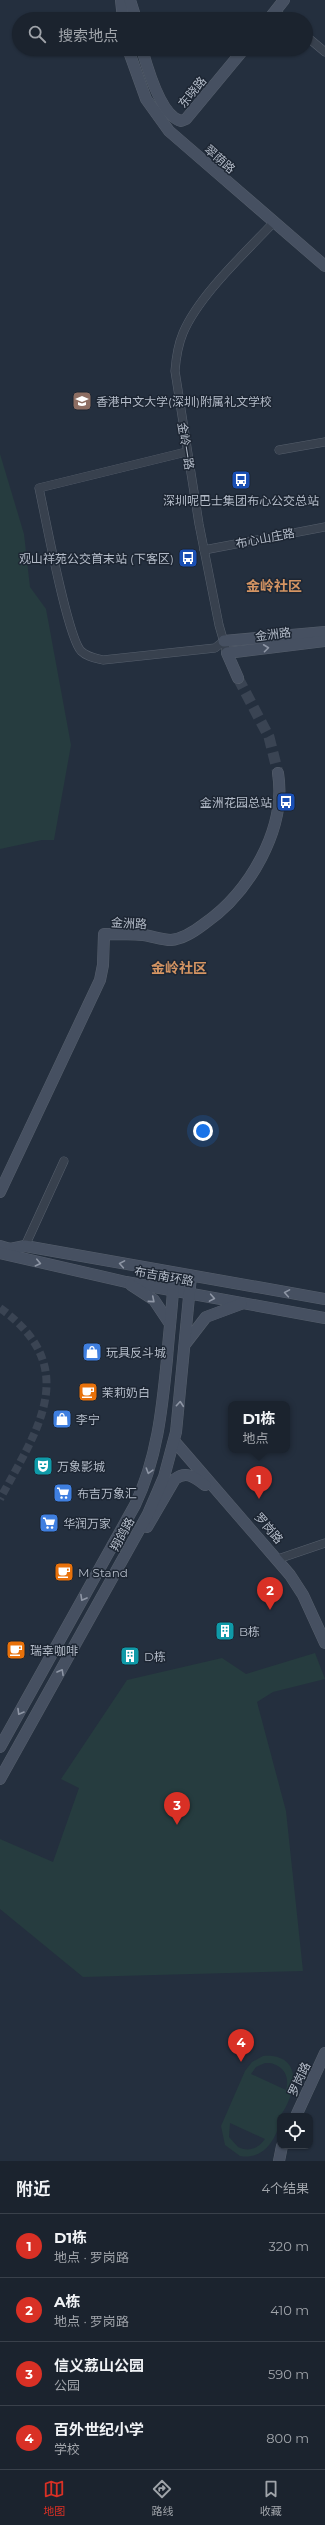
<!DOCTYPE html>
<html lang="zh">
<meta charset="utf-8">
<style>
body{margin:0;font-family:Montserrat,"Noto Sans SC",sans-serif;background:#242b36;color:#f1f3f6}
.controls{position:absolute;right:12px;bottom:12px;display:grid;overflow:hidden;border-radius:8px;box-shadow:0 1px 3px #0004}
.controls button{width:36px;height:36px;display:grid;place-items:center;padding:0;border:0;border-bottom:1px solid #39404a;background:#1b232e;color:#f1f3f6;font:20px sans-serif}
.you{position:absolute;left:203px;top:1131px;width:14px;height:14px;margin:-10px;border:3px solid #fff;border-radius:50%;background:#1a73e8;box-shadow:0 0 0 6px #1a73e833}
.badge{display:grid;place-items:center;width:26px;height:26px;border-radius:50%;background:#d93025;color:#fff;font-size:13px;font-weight:700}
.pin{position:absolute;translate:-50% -33px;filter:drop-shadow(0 1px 2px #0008)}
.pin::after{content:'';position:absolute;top:21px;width:14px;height:12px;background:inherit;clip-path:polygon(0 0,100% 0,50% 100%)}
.popup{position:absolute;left:228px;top:1401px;width:62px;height:52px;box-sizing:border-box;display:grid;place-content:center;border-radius:8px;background:#1b232e;filter:drop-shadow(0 1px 3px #0005);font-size:13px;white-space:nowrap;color:#a0a4aa}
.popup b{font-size:15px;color:#f1f3f6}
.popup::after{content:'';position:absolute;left:50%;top:100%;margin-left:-8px;border:8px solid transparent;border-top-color:#1b232e}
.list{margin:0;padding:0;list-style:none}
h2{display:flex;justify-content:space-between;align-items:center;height:52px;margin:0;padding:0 16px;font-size:17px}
h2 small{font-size:13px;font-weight:400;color:#a0a4aa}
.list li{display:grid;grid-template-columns:26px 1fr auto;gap:12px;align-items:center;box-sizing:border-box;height:64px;padding:0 16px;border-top:1px solid #39404a}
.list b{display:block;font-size:15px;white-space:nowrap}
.list p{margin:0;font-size:13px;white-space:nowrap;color:#a0a4aa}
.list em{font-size:13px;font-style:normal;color:#a0a4aa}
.icon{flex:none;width:22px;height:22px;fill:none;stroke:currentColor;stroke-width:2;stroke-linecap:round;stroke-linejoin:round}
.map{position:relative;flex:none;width:325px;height:2161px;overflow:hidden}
.search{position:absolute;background:#1b232e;box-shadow:0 1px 3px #0004;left:12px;right:12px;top:12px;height:44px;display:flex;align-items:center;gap:10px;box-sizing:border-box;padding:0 14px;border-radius:22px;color:#a0a4aa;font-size:15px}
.sheet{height:308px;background:#1b232e}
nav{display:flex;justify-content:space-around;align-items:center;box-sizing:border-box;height:56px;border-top:1px solid #39404a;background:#1b232e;font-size:11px;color:#a0a4aa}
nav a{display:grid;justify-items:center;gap:2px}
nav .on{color:#d93025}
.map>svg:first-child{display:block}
.green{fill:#263c3f;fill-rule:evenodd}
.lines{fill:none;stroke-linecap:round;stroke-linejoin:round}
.street-tunnel{stroke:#3a4453;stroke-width:8;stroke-dasharray:8 4;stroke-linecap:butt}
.secondary-tunnel{stroke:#3a4453;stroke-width:11;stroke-dasharray:11 5.5;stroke-linecap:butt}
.street-casing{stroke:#565f6c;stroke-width:9}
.secondary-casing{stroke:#565f6c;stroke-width:12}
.street{stroke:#38414e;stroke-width:8}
.secondary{stroke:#465061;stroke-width:11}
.oneway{stroke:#8e96a5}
.labels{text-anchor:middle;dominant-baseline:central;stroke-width:3;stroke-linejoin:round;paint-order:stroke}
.street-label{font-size:12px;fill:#b4bcc9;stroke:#1d2633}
.poi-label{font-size:12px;fill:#b4bcc9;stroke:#1d2633;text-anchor:start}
.quarter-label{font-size:14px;font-weight:bold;fill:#d59563;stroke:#1d2633}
</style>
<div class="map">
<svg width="325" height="2161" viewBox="0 0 325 2161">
<rect width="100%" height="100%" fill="#242f3e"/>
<g class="green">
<path d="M0,454l24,80 6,53 16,22 25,136 -17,95h-12l-42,9z"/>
<path d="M315,1653l10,26 -52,13 -16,10 29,109 17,160 -220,6 -83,-68v-70l53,23 26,-74 -18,-9 66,-99 95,-22 24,16z"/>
<path d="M263,2056c42,-3 33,39 17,60 0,1 0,4 0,6 -5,20 -18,38 -40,34l-15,-11 -4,-19 24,-55 7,-9zM265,2063c15,-1 26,11 21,27l-35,-16 5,-7zM230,2123l35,16c-7,10 -17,13 -27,8l-9,-10z"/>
</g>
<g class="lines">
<path class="street-tunnel" d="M0,1308c83,60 37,122 0,191"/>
<path class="secondary-tunnel" d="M238,678l31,59 9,36"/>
<defs>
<g id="street">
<path d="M275,11l10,8"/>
<path d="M306,36l19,16"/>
<path d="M279,450l46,-8"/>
<path d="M186,452l-147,36c6,27 28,148 42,163 6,6 14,7 22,9l112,-12 9,-7"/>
<path d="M204,550l121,-23"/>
<path d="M227,653l-8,-28 -20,-101 -24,-153c1,-13 3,-26 8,-38 16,-38 63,-81 91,-111"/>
<path d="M25,1246l39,-85"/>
<path d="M278,1559l47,-16"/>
</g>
<g id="secondary">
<path d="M121,0l2,19"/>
<path d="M130,0l6,19"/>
<path d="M269,19l15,-19"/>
<path d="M128,49l18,50 23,32 156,135"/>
<path d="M142,49c5,18 19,67 39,72l5,-2 58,-70"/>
<path d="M224,641l101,-9"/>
<path d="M238,678l-11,-25 98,-12"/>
<path d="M0,1192l100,-212 3,-15 1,-31c13,0 26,0 39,1 9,1 19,5 28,5 11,-1 24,-9 33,-16 45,-31 83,-95 74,-151"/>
<path d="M0,1246l10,3 15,-3 300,53"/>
<path d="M0,1253l126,29 199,36"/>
<path d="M131,1285l23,15 16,24"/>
<path d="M186,1343l20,-26 35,-13"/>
<path d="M175,1442l115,133 13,20 22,48"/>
<path d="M147,1527l28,-48c12,-9 20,-1 30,6"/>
<path d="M0,1747l135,-242c22,-46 27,-95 32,-146 2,-28 6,-57 7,-86"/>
<path d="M0,1779l148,-265 16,-37 12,-45 15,-156"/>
<path d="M296,2116l29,-63"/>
<path d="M279,2161l3,-15"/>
</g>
</defs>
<use href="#street" class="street-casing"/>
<use href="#secondary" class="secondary-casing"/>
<use href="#street" class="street"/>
<use href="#secondary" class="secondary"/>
</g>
<defs><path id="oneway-chevron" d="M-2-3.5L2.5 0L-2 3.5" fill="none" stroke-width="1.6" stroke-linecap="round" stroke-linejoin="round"/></defs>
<g class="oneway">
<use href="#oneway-chevron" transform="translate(266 648) rotate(-7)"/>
<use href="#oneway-chevron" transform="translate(38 1263) rotate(13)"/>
<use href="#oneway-chevron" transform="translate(122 1264) rotate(-170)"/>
<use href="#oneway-chevron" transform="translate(287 1293) rotate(-170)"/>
<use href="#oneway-chevron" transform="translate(212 1298) rotate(10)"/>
<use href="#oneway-chevron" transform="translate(152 1300) rotate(40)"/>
<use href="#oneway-chevron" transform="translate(180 1404) rotate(-85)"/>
<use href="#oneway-chevron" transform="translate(149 1471) rotate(107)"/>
<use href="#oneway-chevron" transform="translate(83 1598) rotate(119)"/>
<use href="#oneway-chevron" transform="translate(61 1672) rotate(-61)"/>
<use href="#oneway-chevron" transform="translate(20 1712) rotate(120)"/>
</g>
<defs>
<symbol id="school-square" viewBox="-11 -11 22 22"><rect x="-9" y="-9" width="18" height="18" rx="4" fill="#8d6e63" stroke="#1d2633"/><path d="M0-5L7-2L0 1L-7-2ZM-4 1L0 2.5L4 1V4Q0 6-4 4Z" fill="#fff"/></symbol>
<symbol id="bus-square" viewBox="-11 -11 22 22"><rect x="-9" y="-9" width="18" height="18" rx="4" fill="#1a4fb4" stroke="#1d2633"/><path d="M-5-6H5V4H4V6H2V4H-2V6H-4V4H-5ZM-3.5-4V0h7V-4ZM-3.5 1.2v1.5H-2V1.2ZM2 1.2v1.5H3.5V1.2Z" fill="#fff"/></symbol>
<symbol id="shop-square" viewBox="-11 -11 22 22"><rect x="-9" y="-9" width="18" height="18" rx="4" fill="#3f7fe0" stroke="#1d2633"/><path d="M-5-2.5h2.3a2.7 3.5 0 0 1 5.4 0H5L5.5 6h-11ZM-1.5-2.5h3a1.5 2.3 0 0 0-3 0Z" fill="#fff"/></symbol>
<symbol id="cafe-square" viewBox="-11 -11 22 22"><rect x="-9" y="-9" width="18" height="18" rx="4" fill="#e8710a" stroke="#1d2633"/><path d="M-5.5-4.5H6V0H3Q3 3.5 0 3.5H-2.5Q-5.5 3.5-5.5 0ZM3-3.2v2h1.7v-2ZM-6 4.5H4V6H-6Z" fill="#fff"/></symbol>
<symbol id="theatre-square" viewBox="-11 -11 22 22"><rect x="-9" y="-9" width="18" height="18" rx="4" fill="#0f9aa8" stroke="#1d2633"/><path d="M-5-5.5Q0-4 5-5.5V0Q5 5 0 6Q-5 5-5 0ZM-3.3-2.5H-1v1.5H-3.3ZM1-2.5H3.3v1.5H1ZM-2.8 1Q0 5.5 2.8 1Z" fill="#fff"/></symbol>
<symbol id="supermarket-square" viewBox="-11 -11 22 22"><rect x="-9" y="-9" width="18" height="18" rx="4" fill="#3f7fe0" stroke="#1d2633"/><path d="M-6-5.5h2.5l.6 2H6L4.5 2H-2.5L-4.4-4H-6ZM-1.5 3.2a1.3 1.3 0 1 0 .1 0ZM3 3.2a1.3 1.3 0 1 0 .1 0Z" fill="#fff"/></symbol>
<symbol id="building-square" viewBox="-11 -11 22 22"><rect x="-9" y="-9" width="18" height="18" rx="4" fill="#0f9aa8" stroke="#1d2633"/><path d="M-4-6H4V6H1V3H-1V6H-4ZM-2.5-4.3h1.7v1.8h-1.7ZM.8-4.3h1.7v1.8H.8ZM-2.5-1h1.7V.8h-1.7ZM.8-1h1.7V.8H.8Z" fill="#fff"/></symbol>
</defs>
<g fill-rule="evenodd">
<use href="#school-square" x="71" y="390" width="22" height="22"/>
<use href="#bus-square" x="230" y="469" width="22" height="22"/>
<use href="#bus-square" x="177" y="547" width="22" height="22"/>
<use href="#bus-square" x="275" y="791" width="22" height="22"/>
<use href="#shop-square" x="81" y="1341" width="22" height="22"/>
<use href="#cafe-square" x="77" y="1381" width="22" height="22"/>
<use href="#shop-square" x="51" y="1408" width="22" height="22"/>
<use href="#theatre-square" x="32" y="1455" width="22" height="22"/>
<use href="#supermarket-square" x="52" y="1482" width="22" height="22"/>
<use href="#supermarket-square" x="38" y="1512" width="22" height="22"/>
<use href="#cafe-square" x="53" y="1561" width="22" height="22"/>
<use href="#building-square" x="214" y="1620" width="22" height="22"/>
<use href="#cafe-square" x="5" y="1639" width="22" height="22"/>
<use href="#building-square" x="119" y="1645" width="22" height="22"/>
</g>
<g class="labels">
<g class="street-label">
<text transform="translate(192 92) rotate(-50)">东晓路</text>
<text transform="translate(220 159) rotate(41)">翠荫路</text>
<text transform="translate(186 446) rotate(81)">金岭一路</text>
<text transform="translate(265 538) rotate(-11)">布心山庄路</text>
<text transform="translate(273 634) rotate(-7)">金洲路</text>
<text transform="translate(129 923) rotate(3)">金洲路</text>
<text transform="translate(164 1276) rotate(10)">布吉南环路</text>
<text transform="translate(269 1528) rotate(49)">罗岗路</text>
<text transform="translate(122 1534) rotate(-61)">翔鸽路</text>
<text transform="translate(299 2079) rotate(-65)">罗岗路</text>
</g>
<g class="poi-label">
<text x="96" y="401">香港中文大学(深圳)附属礼文学校</text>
<text x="241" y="500" text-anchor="middle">深圳呢巴士集团布心公交总站</text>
<text x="174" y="558" text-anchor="end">观山祥苑公交首末站 (下客区)</text>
<text x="272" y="802" text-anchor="end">金洲花园总站</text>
<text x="106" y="1352">玩具反斗城</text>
<text x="102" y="1392">茉莉奶白</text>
<text x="76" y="1419">李宁</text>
<text x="57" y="1466">万象影城</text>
<text x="77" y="1493">布吉万象汇</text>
<text x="63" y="1523">华润万家</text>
<text x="78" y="1572">M Stand</text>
<text x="239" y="1631">B栋</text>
<text x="30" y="1650">瑞幸咖啡</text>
<text x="144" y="1656">D栋</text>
</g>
<g class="quarter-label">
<text x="274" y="586">金岭社区</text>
<text x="179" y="968">金岭社区</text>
</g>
</g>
</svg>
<div class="controls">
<button><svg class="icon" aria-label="locate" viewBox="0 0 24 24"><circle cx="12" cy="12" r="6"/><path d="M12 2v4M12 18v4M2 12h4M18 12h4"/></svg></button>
</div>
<div class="you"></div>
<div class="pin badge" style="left:259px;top:1499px">1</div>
<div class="popup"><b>D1栋</b>地点</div>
<div class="pin badge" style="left:270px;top:1610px">2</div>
<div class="pin badge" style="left:177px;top:1825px">3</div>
<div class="pin badge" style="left:241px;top:2062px">4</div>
<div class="search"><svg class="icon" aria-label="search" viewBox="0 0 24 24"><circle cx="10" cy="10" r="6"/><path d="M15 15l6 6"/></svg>搜索地点</div>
</div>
<section class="sheet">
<h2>附近<small>4个结果</small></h2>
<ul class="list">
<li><span class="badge">1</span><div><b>D1栋</b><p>地点 · 罗岗路</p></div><em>320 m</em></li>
<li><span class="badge">2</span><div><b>A栋</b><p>地点 · 罗岗路</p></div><em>410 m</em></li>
<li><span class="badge">3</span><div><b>信义荔山公园</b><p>公园</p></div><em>590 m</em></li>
<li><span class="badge">4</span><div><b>百外世纪小学</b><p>学校</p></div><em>800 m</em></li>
</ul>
</section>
<nav>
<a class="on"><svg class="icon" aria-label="map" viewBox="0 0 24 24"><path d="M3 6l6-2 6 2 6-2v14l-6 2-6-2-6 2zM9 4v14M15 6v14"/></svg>地图</a>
<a><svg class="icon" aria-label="directions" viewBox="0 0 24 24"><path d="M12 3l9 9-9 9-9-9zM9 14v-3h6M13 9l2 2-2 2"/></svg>路线</a>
<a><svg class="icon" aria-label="saved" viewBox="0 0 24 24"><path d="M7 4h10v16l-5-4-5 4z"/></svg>收藏</a>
</nav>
